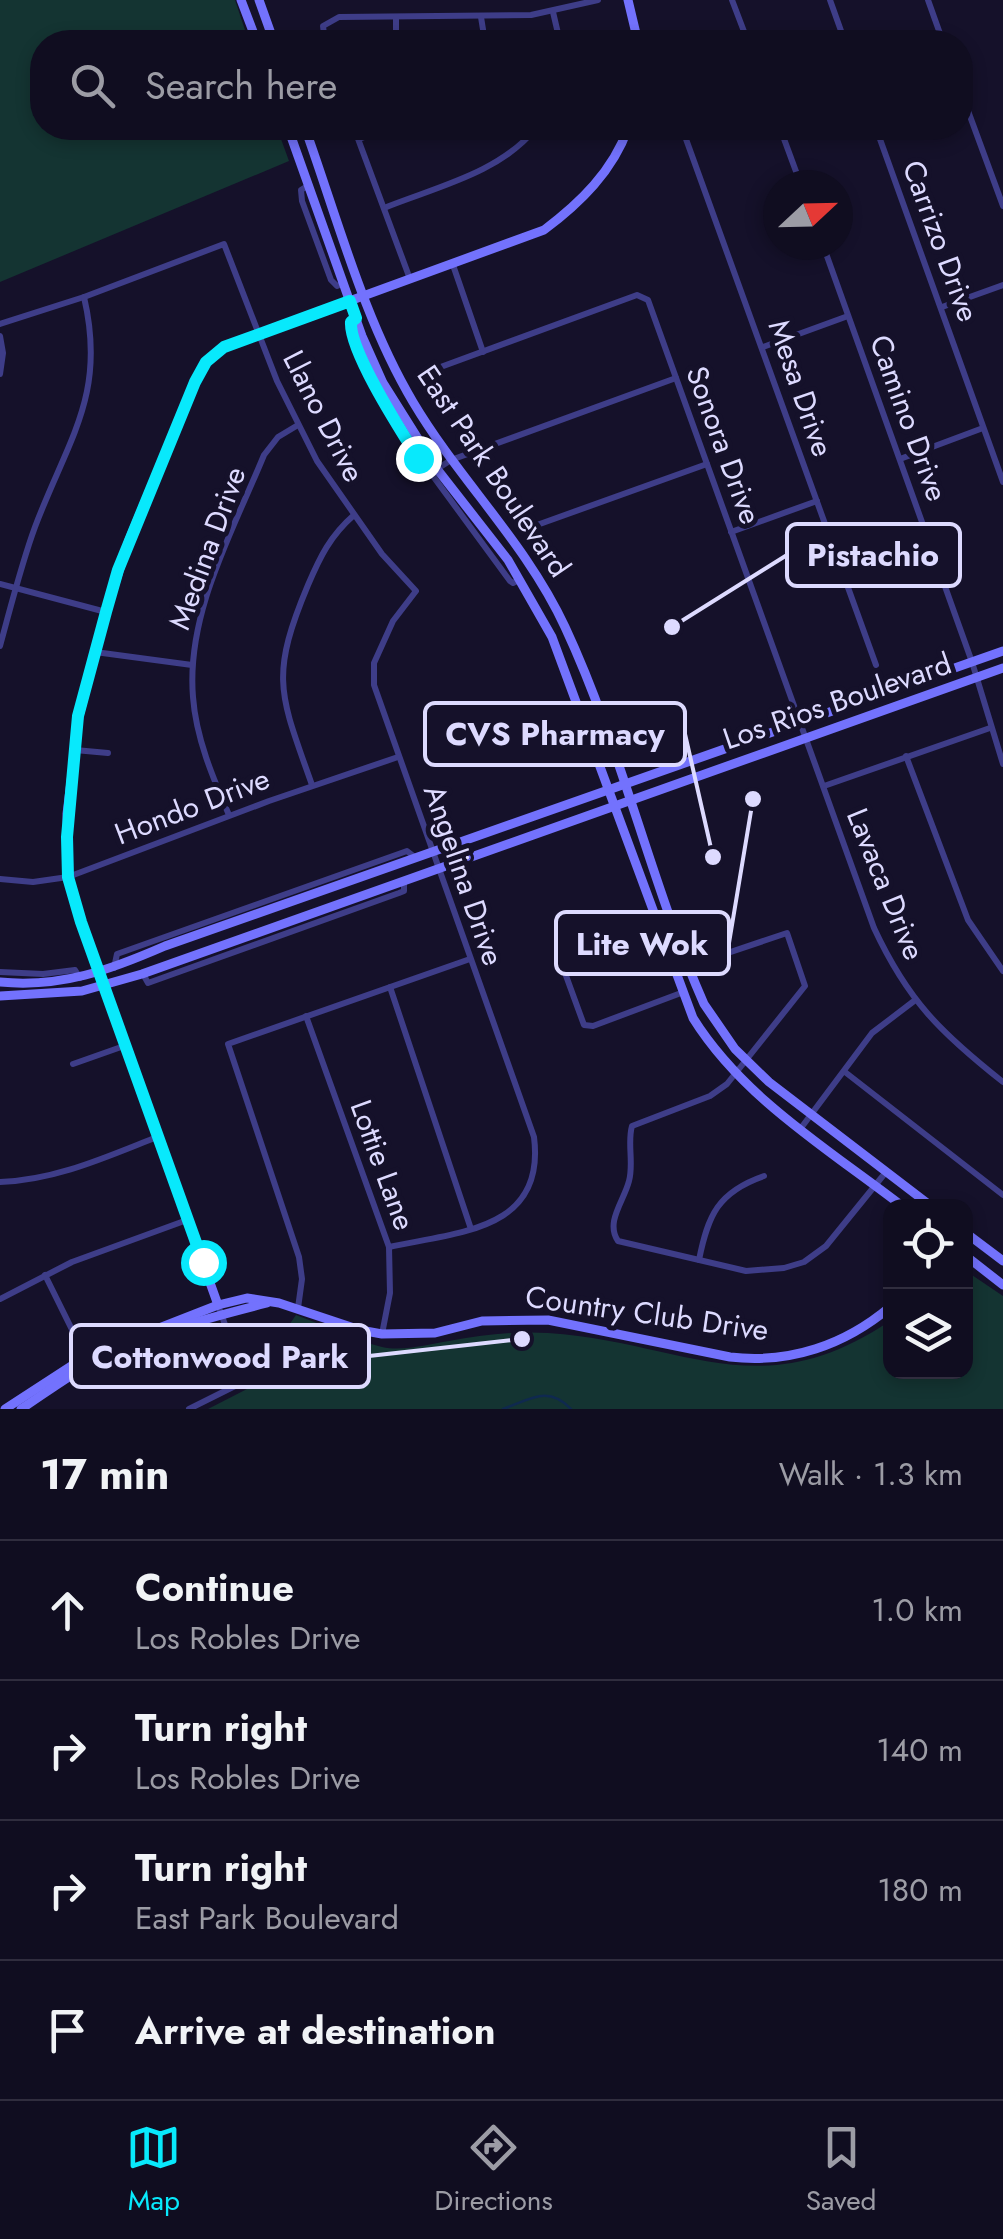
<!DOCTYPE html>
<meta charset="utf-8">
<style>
body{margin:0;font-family:Jost,sans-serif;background:#1e1b2d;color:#f1f3f6}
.controls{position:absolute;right:30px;bottom:30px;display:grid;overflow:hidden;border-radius:20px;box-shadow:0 5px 15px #0003}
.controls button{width:90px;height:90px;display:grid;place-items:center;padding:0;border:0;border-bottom:2px solid #302d3e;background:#100d20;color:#f1f3f6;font:50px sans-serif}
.compass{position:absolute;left:763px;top:170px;width:90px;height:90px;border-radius:50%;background:#100d20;box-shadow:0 5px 15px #0003;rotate:68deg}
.stop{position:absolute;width:30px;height:30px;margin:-22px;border:8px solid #08e9fc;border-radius:50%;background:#fff}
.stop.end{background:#08e9fc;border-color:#fff;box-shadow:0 2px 10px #0008}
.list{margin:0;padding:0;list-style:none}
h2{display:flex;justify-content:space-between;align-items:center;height:130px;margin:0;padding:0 40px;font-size:42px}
h2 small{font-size:32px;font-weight:400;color:#9c9ca5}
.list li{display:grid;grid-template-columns:65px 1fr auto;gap:30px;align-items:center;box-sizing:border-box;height:140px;padding:0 40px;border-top:2px solid #302d3e}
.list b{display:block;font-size:38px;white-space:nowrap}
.list p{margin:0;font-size:32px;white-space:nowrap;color:#9c9ca5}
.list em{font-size:32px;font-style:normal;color:#9c9ca5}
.icon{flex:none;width:55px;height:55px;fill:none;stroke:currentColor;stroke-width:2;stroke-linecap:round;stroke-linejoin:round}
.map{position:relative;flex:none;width:1003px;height:1409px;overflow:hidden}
.search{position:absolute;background:#100d20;box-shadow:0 5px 15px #0003;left:30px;right:30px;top:30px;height:110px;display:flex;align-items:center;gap:25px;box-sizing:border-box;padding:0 35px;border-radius:40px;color:#9c9ca5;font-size:38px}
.sheet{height:690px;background:#100d20}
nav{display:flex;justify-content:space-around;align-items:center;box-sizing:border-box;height:140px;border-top:2px solid #302d3e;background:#100d20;font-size:28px;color:#9c9ca5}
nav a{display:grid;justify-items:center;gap:5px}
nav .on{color:#08e9fc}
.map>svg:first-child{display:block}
.green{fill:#143432}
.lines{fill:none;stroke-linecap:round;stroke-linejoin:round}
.stream{stroke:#0f294f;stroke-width:2.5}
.street{stroke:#3e3d88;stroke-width:6}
.secondary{stroke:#7372fd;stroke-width:9}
.route{stroke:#08e9fc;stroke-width:12}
.labels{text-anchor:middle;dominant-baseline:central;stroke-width:10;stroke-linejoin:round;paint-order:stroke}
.street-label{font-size:30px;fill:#dddaff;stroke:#15112a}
.leader{fill:none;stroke:#dddaff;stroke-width:4}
.callout-dot{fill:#dddaff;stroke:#15112a;stroke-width:4}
.callout{fill:#15112a;stroke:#dddaff;stroke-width:4}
.callout-label{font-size:32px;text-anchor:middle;font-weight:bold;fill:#dddaff}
</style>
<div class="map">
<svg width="1003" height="1409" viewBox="0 0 1003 1409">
<rect width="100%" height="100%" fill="#15112a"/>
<g class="green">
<path d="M0,0h235l14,42h-207v86h235l12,33 -289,121z"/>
<path d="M966,1271l37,25v113h-795l39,-20v-28l13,-12 -2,-19c11,-6 18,-11 29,-2l9,-13c28,10 57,25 86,32 21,5 46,-3 67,-6 33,-6 66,-10 99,-8 136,9 211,76 342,-12v51h76z"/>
</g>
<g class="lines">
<path class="stream" d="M503,1409c28,-10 45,-24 68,0"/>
<g class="street">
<path d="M732,0l16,42"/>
<path d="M830,0l15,42"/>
<path d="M928,0l15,42"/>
<path d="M553,12l7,30"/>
<path d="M481,17l4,25"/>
<path d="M325,42l-2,-16 16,-9 192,-2 67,-15"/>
<path d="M396,42v-25"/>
<path d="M960,89l43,117"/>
<path d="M354,128l56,151"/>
<path d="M682,128l194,537"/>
<path d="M780,128l21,57"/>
<path d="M876,128l127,354"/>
<path d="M783,134l17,-6"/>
<path d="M359,139l30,-11"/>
<path d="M309,185l-8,5 1,11 29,79 6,6 7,-3"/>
<path d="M384,208c52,-21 116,-35 152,-80"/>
<path d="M823,245l149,417 31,102"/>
<path d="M453,265l30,87"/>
<path d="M942,307l61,-22"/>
<path d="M356,318l-6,6 22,54 33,60 105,143 3,2 6,-3"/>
<path d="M0,324l84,-27 140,-53 53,137 40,80 65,93 34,37 -23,30 -19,42v22l160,452c12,94 -76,95 -145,110"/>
<path d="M0,336l3,17 -3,21"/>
<path d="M763,347l85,-31"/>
<path d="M427,372l210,-77 11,5 226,628c34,73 67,105 129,154"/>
<path d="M900,459l83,-31"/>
<path d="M437,469l14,-9 225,-82"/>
<path d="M537,525l170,-61"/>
<path d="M731,532l86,-31"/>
<path d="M0,584l106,28"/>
<path d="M0,646c11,-40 21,-81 35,-119 33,-88 72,-132 49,-230"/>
<path d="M95,652l97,13"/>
<path d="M75,750l33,3"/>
<path d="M906,756l62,164 35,51"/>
<path d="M312,785c-32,-91 -43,-107 -4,-200 12,-28 22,-49 46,-70"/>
<path d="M824,786l166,-58"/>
<path d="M229,815c-16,-37 -33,-77 -36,-118 -7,-84 40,-166 71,-242l14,-18 20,-12"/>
<path d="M0,879l33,3 35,-5 201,-76 129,-44"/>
<path d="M657,925l-93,32 -3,5 23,63 9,1 88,-33"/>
<path d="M689,966l98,-33 18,53 -78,98 -17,12 -78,30c-5,17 2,37 -3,55 -5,20 -24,41 -11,60l128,30 38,-3 20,-6 22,-16 60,-74"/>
<path d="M114,968l3,-14 290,-103 9,7"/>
<path d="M0,972l43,2 32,-4 5,8"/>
<path d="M143,974l5,9 251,-90 5,-2v-11"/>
<path d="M390,987l81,242"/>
<path d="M306,1016l83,231 1,46 -8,41"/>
<path d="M73,1064l51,-18"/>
<path d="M845,1072l158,123"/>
<path d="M801,1128l71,-95 42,-32"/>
<path d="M0,1182c56,-2 106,-25 157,-45"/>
<path d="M699,1260c9,-45 19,-68 65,-84"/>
<path d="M45,1275l41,83"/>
<path d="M0,1299l72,-37 115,-42"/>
<path d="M298,1308l4,-29 -3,-22 -71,-213 242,-85"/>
<path d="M189,1409l50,-25 4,-9 -25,-70"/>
</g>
<g class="secondary">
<path d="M241,0l16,42"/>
<path d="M259,0l15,42"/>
<path d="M628,0l10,42"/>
<path d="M288,128l74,208 21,47 54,86 71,91 44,77 141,381c50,80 135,131 209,188"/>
<path d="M305,128c32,89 59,192 108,274 47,79 113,141 152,225 57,122 85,255 139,377l31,45 34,33 162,124"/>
<path d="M0,982c61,6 110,-12 165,-36l838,-295"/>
<path d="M0,996l82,-5 60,-17 861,-306"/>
<path d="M966,1233l37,28"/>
<path d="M966,1256l37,29"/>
<path d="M218,1305l-137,-383 -13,-45 -1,-63 12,-98 27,-104 23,-72 66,-158 11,-20 18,-15 35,-13 285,-104c36,-27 69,-59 84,-102"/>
<path d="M5,1409l80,-52 133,-52 29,-7 32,5 81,27 22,4 53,-1 47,-12 66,-1 182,37c60,7 115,-12 160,-50"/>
<path d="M21,1409c23,-15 47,-33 71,-46 54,-29 116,-45 175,-60"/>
</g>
</g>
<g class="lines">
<path class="route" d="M203,1262l-122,-340 -13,-45 -1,-40 11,-121 28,-104 12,-42 77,-188 11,-20 18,-15 126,-46 6,17 -5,4c-2,29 50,109 67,136"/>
</g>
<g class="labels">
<g class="street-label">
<text transform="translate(941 241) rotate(70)">Carrizo Drive</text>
<text transform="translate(801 388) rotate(71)">Mesa Drive</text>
<text transform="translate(324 416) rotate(63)">Llano Drive</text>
<text transform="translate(909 418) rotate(70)">Camino Drive</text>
<text transform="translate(724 445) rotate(70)">Sonora Drive</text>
<text transform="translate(494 471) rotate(56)">East Park Boulevard</text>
<text transform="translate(207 548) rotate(-70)">Medina Drive</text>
<text transform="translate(837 701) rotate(-19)">Los Rios Boulevard</text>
<text transform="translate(192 806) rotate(-21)">Hondo Drive</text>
<text transform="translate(464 875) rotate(71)">Angelina Drive</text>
<text transform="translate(886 884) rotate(68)">Lavaca Drive</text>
<text transform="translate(383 1165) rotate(70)">Lottie Lane</text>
<text transform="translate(647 1313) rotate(8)">Country Club Drive</text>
</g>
</g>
<path class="leader" d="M672 627L787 555M713 857L685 734M753 799L729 943M522 1339L369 1356"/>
<g class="callout-dot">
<circle cx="672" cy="627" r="10"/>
<circle cx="713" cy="857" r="10"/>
<circle cx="753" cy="799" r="10"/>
<circle cx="522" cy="1339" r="10"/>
</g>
<g class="callout">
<rect x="787" y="524" width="173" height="62" rx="10"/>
<rect x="425" y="703" width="260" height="62" rx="10"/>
<rect x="556" y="912" width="173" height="62" rx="10"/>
<rect x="71" y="1325" width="298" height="62" rx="10"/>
</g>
<g class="callout-label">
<text x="873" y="566">Pistachio</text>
<text x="555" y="745">CVS Pharmacy</text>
<text x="642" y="955">Lite Wok</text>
<text x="220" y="1368">Cottonwood Park</text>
</g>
</svg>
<div class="controls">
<button><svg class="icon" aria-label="locate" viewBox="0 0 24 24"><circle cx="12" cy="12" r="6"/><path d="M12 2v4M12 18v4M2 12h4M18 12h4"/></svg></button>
<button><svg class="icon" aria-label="layers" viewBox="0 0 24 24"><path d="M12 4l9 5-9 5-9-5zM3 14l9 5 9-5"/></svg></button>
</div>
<svg class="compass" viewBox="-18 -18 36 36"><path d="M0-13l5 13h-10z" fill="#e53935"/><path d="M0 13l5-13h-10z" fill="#9c9ca5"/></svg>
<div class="stop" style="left:203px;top:1262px"></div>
<div class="stop end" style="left:418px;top:458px"></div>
<div class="search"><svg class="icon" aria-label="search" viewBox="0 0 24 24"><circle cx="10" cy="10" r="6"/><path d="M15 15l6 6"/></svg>Search here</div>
</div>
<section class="sheet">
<h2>17 min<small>Walk · 1.3 km</small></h2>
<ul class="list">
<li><svg class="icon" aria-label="ahead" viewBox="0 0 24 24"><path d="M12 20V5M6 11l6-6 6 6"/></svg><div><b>Continue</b><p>Los Robles Drive</p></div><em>1.0 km</em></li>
<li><svg class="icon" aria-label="right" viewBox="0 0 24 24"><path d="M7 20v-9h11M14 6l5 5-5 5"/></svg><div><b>Turn right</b><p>Los Robles Drive</p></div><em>140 m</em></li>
<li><svg class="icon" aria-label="right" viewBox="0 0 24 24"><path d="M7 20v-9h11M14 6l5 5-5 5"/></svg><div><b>Turn right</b><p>East Park Boulevard</p></div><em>180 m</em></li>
<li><svg class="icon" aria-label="arrive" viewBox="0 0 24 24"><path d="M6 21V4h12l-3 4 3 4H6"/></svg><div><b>Arrive at destination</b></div></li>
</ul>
</section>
<nav>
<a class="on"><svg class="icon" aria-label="map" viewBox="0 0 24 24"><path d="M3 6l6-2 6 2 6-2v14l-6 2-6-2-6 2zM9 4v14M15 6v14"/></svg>Map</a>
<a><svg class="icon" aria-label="directions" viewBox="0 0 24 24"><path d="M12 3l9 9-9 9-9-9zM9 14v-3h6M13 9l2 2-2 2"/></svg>Directions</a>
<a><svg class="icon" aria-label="saved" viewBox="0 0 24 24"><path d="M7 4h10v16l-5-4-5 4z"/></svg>Saved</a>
</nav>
